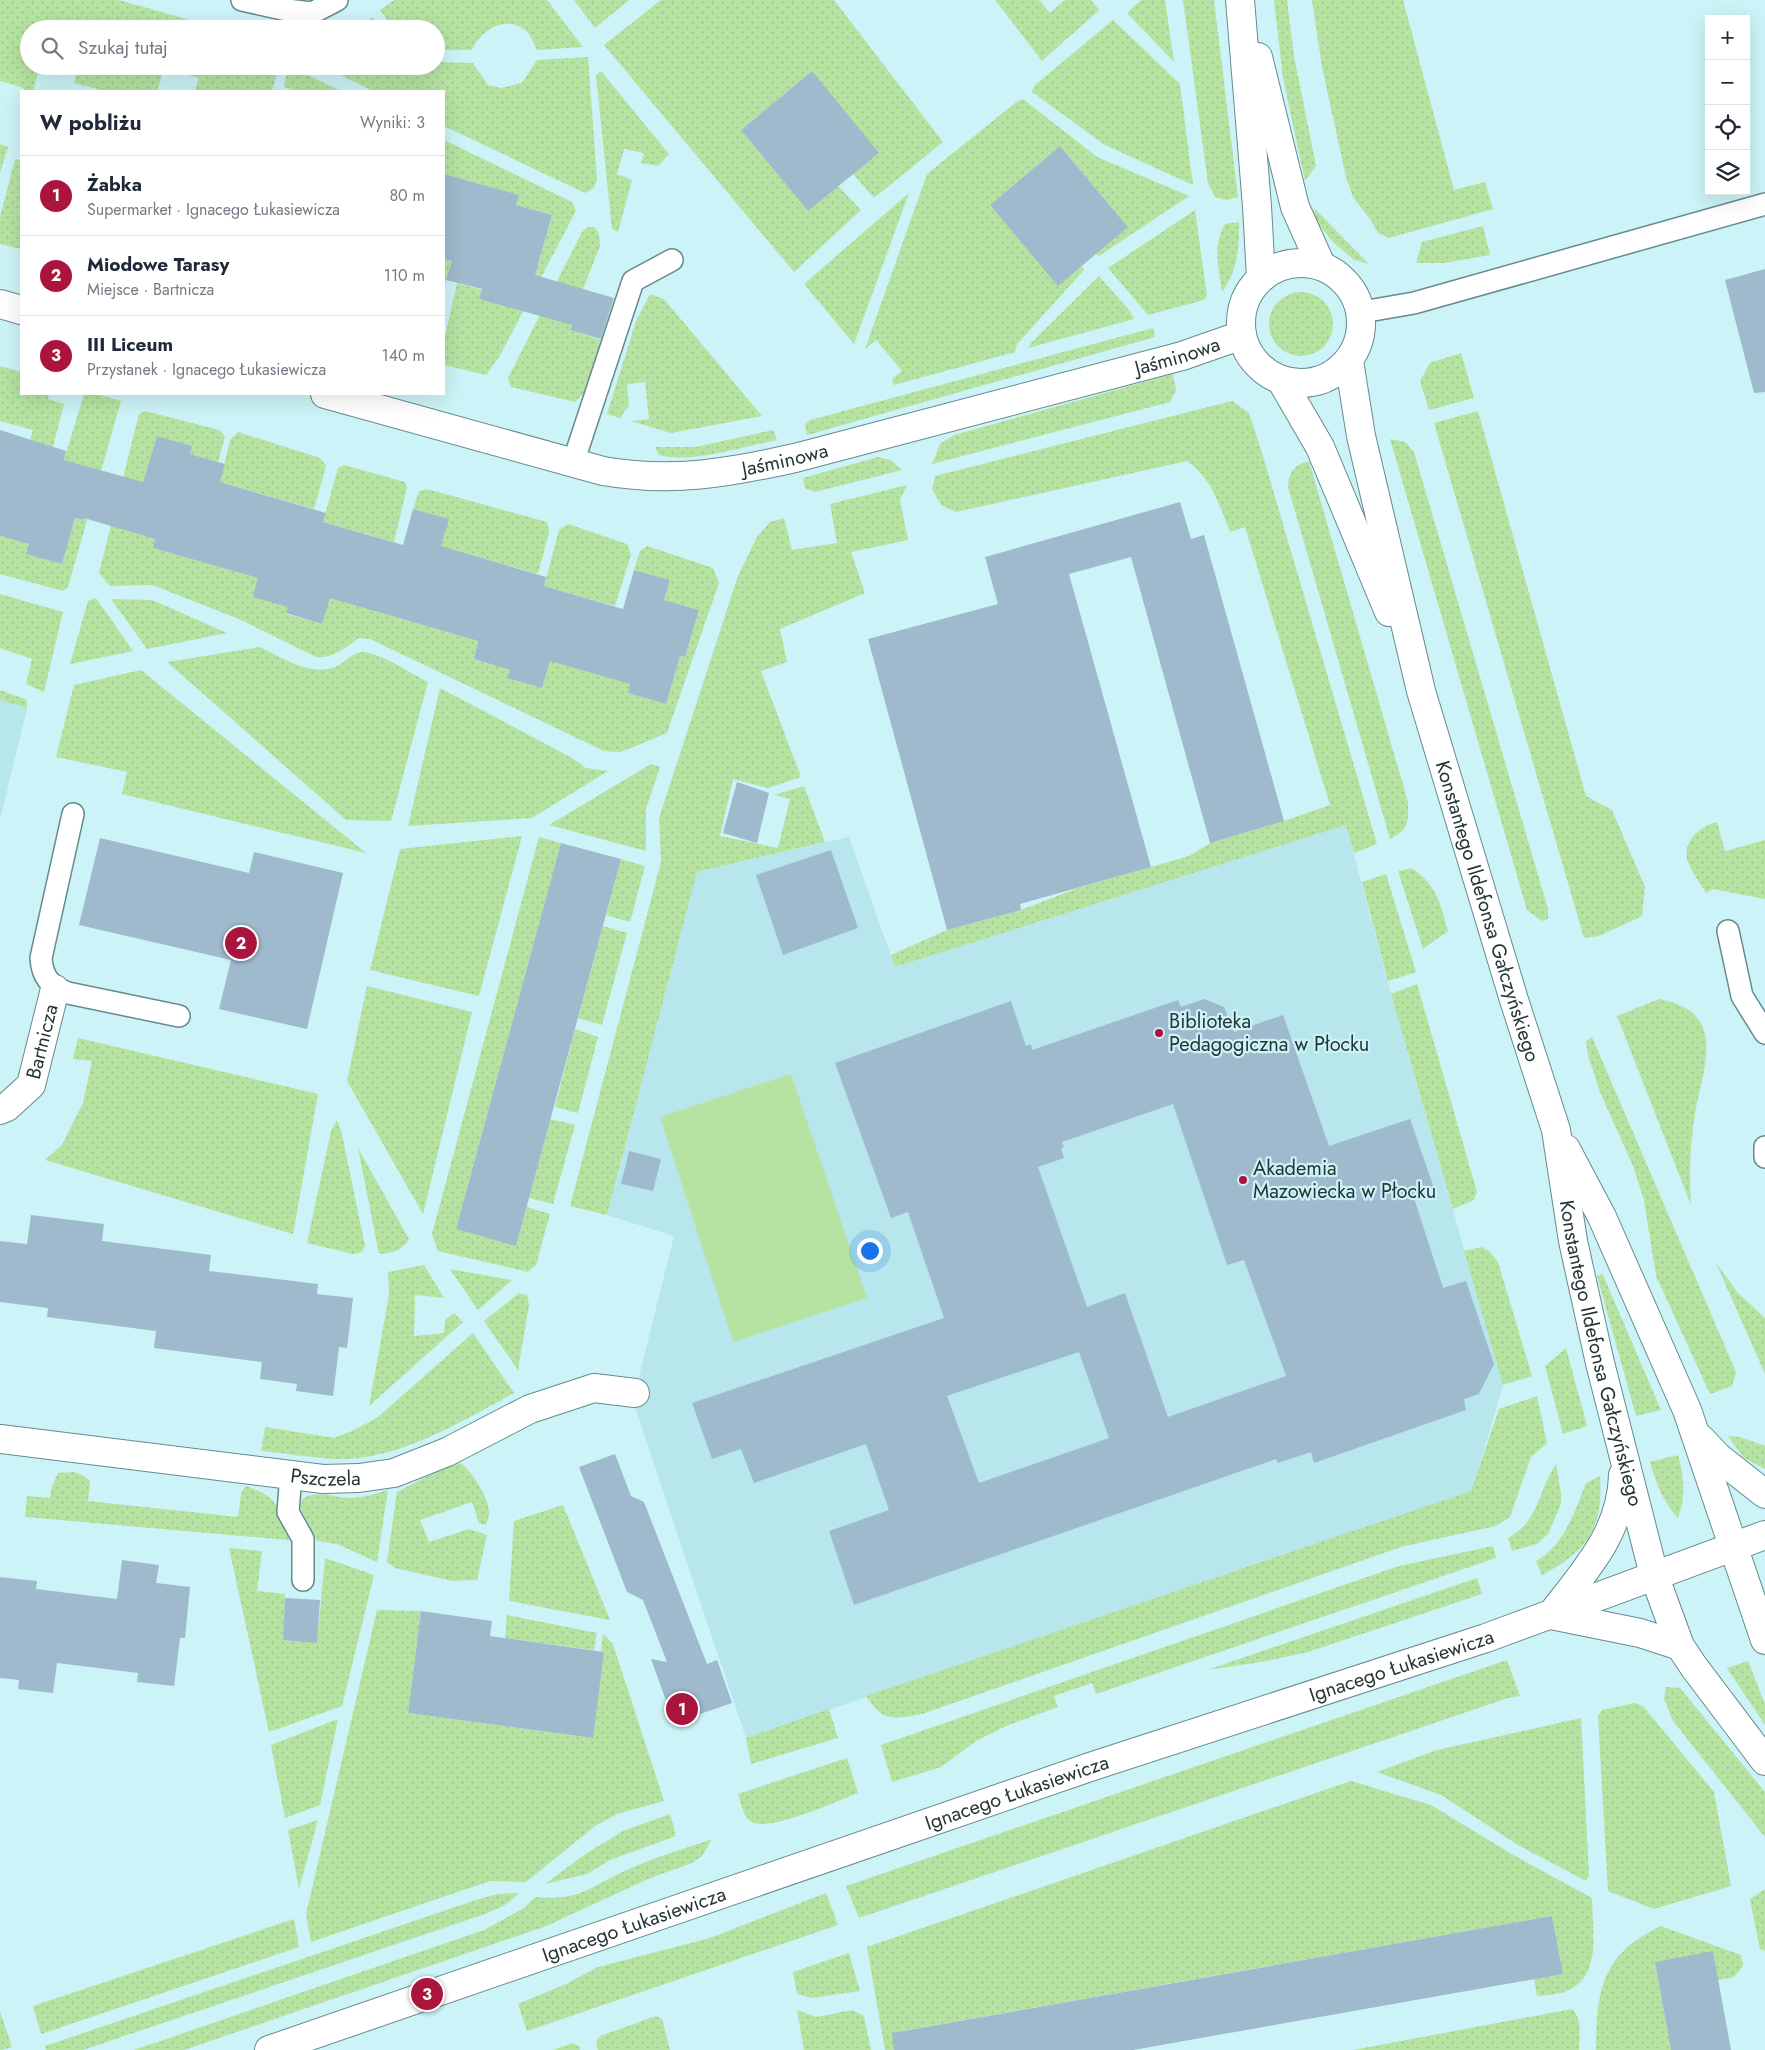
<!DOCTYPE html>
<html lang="pl">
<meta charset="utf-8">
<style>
body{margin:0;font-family:Jost,sans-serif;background:#f2f2f3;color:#1f2937}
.controls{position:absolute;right:15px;top:15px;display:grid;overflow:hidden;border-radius:0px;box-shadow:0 5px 20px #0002}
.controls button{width:45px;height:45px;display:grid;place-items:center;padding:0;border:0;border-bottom:1px solid #e0e1e3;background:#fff;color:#1f2937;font:25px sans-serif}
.you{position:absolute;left:869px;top:1250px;width:18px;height:18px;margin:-12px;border:4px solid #fff;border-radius:50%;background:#1a73e8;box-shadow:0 0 0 8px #1a73e833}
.badge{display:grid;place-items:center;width:32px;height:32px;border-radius:50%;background:#aa143d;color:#fff;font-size:16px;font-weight:700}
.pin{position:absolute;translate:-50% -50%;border:2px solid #fff;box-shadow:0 1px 5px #0006}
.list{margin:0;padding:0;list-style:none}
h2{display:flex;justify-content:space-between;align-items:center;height:65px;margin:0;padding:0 20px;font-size:21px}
h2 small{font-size:16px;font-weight:400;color:#747a83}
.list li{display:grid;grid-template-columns:32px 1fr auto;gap:15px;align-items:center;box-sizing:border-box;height:80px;padding:0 20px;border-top:1px solid #e0e1e3}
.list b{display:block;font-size:19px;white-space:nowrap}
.list p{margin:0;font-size:16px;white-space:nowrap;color:#747a83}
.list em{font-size:16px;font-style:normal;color:#747a83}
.icon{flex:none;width:28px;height:28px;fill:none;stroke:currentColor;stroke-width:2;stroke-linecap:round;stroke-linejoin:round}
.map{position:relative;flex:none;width:1765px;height:2050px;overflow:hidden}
.search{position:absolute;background:#fff;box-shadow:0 5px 20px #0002;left:20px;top:20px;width:425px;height:55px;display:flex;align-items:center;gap:12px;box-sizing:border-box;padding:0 18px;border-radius:28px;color:#747a83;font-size:19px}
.panel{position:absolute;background:#fff;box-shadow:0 5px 20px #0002;left:20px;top:90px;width:425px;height:305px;border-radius:0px}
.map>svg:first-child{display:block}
.built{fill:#b7e7ec}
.grass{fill:url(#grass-dots)}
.green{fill:#b6e3a2}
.building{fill:#9fbacd;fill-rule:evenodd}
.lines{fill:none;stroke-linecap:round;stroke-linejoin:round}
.lane-casing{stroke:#668a8e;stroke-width:24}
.street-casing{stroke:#668a8e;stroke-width:30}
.secondary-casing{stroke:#668a8e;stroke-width:30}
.lane{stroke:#fff;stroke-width:21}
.street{stroke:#fff;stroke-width:28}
.secondary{stroke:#fff;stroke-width:28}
.poi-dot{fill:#aa143d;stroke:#ccf3f7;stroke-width:2}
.labels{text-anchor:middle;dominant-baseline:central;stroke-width:4.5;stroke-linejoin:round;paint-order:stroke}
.street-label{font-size:20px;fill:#253536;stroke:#ccf3f7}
.poi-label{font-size:20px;fill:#253536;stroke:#ccf3f7;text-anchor:start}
</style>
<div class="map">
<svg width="1765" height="2050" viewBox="0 0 1765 2050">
<defs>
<pattern id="grass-dots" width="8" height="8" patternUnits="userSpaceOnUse" patternTransform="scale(1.25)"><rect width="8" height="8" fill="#b6e3a2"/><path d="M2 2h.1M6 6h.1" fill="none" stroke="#9cc38c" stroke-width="1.8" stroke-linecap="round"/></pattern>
</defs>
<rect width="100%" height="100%" fill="#ccf3f7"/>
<g class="built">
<path d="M0,700l27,8 -27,112z"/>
<path d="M1346,825l45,169 112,391 -31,106 -726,247 -112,-334 1,-11 39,-157 -67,-21 90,-343 152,-35 46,130z"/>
</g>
<g class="grass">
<path d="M0,0h119l102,29h-192v37h11l-7,25h-9v-3l-24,-7z"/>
<path d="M394,0h153l36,47 -46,3c-3,-6 -5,-13 -10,-18 -20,-19 -46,-2 -55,18h-36v-21h-42l-14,-19z"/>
<path d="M574,0h55l-34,28z"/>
<path d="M661,0h173l109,142 -69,56 -21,-24 -41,-103 -71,59 67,81 30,-25 23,24 -67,62 -190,-227z"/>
<path d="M995,0h44l11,13 15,-13h26l8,10 -57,51z"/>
<path d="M1141,0h24l9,62 -47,-49z"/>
<path d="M1183,0h31l24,197 -12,3 -11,-3 -7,-14z"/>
<path d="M1274,0h13l7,56 22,110 -11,15 -22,-103z"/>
<path d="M1312,0h91l51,190 31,-8 8,27 -104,29 -11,-5 -8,-14 -17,-22 -7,-20 -24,-110z"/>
<path d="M373,17l8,12h-24z"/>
<path d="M1113,20l67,64 13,101 -88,-40 -73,-53 2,-6z"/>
<path d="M588,57l9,122 -3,9 -9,5 -141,-67v-35h-71l-51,-25h114v-4l37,1 15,22 13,3 21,-5 15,-23z"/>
<path d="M79,66h200l-7,25h-77l4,-13 -35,-10 -7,23h-52l-31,-8z"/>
<path d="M288,66h1l52,25h-45l-12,-4z"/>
<path d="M601,71l68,83 -11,12 -17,-3 3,-10 -20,-4 -7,25 15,6 -14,52 -6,-3 -16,-154z"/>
<path d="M1023,99l74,58 92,39 -90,60 -3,-2 32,-27 -68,-81 -70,59 68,80 24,-19 2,4 -67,74 -2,8 -121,33 -2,-6 10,-8 -26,-31 -11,9 62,-175 88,-71z"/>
<path d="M444,140l128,62 4,9 -77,146 -13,18 -42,-10v-24l13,-58 25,7 -3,9 59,-34 14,-50 -36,-10 2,-10 -74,-21z"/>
<path d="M0,144l8,3 -8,26z"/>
<path d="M15,159l6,1v89l-21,-5v-27z"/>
<path d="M909,193l-55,151 -50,-60z"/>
<path d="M1314,208l55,56 -15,-4 -21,-18 -18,-22z"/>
<path d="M1195,210l12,86 -3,4 -56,15 -40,-47z"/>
<path d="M1239,222c0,27 -1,48 -17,70 -3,-24 -10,-46 3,-68z"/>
<path d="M1483,226l7,29 -46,8h-28l6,-21z"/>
<path d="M588,227h7l4,7 1,12 -17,43 -13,41 34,11 -14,46 -15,15 -64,-15 -3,-9 74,-146z"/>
<path d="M444,259l8,2 -8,27z"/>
<path d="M1099,276l30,34 5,9 -106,29 3,-5z"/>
<circle cx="1301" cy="324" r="32"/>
<path d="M650,294l14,5 98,117 -91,17 -40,-12 18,-2 -4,-37 -18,2 2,21 -9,13 -13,-4 29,-93z"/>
<path d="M1153,328l2,9 -348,98 -2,-11 5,-4z"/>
<path d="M1461,353l13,45 -45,12 -9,-29 10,-18z"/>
<path d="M0,366l21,6v22h28l-1,5 16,5 -11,43 -23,-7 3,-10 -33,-9z"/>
<path d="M1173,374l3,16 -6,12 -238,62 8,-20 14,-9z"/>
<path d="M84,394h13l24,7 -53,186 -5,4 -63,-17v-38l29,8 -2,10 35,10 13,-46 9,2 14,-50 -34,-10z"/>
<path d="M1232,401l17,12 14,43 114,388 -23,9 -8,-28 -451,142 -4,-12 56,-25 74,-20 57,-22 111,-32 21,-13 74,-22 46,-16 -85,-278 -15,5c-11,-28 -18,-53 -43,-71l-231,51 -15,-7 -9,-16 3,-13z"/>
<path d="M145,411l74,19 6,6 -7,26 -28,-8 2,-8 -35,-10 -14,46 -8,-2 -14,49 34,10 -2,9 105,30 30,29 -2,7 36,10 13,-44 39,31 104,30 -4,18 36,11 -3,8 35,10 13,-44 40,30 35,10 -2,9 38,11 14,-48 5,1 14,-47 -35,-10 6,-20 -36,-10 6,-19 7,-5 66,22 6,15 -52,150 -46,19 -17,-1 -234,-112 -11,-1c-13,9 -26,21 -43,19l-77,-38 -87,-34 -42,1 -11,-13 40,-159z"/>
<path d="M1478,411l108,385 26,14 33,77 -3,29 -43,20 -15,2 -150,-515z"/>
<path d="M773,430l4,10c-33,6 -86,24 -118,15l-4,-8h41z"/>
<path d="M238,432l82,26 6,8 -12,43 -94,-27 10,-42z"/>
<path d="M1390,439l15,3 9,10 134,457v10l-6,2 -15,-11z"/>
<path d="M878,457l12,3 12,10 -87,22 -10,-4 -2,-10z"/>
<path d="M1309,461l99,341c0,20 2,27 -18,37l-102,-352c1,-15 6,-22 21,-26z"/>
<path d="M344,465l61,17 2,5 -13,55 -71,-20 15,-54z"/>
<path d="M907,485l-7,14 8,41 -57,12 14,41 -85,36 7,33 -26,9 40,106 -33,11 -35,-9 -13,57 58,12 12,-49 -16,-4 30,-9 21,56 -128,30 -90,343 -37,-9 91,-344 -2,-44 79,-242 19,-39 13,-15 14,-4 8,32 45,-7 -7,-39z"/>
<path d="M427,489l120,33 2,10 -11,42 -97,-28 7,-27 -35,-10 6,-18z"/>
<path d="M568,524l59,20 4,11 -16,51 -71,-20 15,-56z"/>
<path d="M0,594l63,18 -19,80 -18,-8 6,-25 -32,-11z"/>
<path d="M96,598l37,53 -63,13 18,-63z"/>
<path d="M111,599l41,1 75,33 -80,16z"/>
<path d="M260,647c23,11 53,32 79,18 7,-4 15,-13 23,-13 19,1 48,21 66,30l-37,139 -45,-1 -179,-158z"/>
<path d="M141,670l225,183 -244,-59 5,-22 -71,-15 18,-72z"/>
<path d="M440,688l132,70 14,10 22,3 -76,47 -124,8z"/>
<path d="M0,690l27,10v8l-27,-8z"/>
<path d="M651,764l9,3 -14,42v42l-97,-26z"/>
<path d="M1717,822l8,29 40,-11v59l-52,-10 -7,4c-6,-10 -14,-21 -18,-31 -7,-20 12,-36 29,-40z"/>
<path d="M522,836l-43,160 -109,-26 30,-121z"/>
<path d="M539,837l22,6 -105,386 60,16 11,-38 23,7 -14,51 -8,7 -90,-21 -6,-17z"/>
<path d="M621,859l24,7 -15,56 -24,-7z"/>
<path d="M1412,868c25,18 28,34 36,63l-25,18 -25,-78z"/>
<path d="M1386,874l30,98 -28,9 -26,-99z"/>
<path d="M603,926l24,7 -25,92 -24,-7z"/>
<path d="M1417,984l60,208 -3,8 -21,9 -62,-215z"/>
<path d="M367,986l105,26 -49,202 -76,-133z"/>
<path d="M1659,999c69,13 45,65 36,114 -5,30 -6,61 -4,92l-74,-189z"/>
<path d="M575,1029l23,8 -20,76 -23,-6z"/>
<path d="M1592,1037l144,335 -4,14 -22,8 -54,-118 -12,-76 -11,-34 -33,-74 -12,-37 -2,-14z"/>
<path d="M78,1038l240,56 -25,140 -248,-74 17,-15 21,-42 9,-42 -19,-2z"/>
<path d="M550,1119l25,6 -22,79 -24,-6z"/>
<path d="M337,1120l5,14 23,112 -3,6 -9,2 -46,-11 24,-112z"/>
<path d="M358,1148l51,91c-7,12 -17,14 -30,15z"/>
<path d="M1482,1247l8,5 8,10 34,114 -29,9 -39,-134z"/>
<path d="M1716,1263l22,30 27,25v56z"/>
<path d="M424,1265l20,33 -29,-3 -1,41 30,-3 1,-13 9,-7 9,9 -94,84 20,-111 -1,-23z"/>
<path d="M450,1269l62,11 -34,30z"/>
<path d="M1603,1274v1l58,135 -25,6 -39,-140z"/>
<path d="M519,1293l8,2 2,10 -11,65 -34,-49z"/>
<path d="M473,1333l41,60c-54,29 -114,67 -177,66 -25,-1 -51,-6 -76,-8l4,-24 69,11 18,-7 25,-13z"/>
<path d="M1566,1348l21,78 -24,8 -18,-68z"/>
<path d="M1537,1396l10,47 -16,14 -21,60 -14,9 -95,21 -479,167c-29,5 -38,9 -56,-18l605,-205 28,-82z"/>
<path d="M1728,1436l12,1 25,9v23l-21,-11z"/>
<path d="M1678,1455c6,22 8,41 0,63 -15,-16 -22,-35 -28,-56z"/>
<path d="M460,1463c11,6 30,37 29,50 0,4 -2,8 -3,12l-7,-2 -7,-21 -52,18 9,22 40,-13 18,6 -10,45 -24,1 -58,-13 -8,-6 10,-70 54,-28z"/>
<path d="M1556,1464l5,29v11l-13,30 -11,10 -25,7 -4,-13c32,-18 29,-45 48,-74z"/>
<path d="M74,1472l10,4 6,5 -2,20 150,16 3,-23 4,-8c33,9 36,24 44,54l-264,-23 2,-21 23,2 2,-12 6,-13z"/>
<path d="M1600,1476c4,51 -13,76 -58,99l-6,-14c28,-15 39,-50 50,-78z"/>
<path d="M388,1490l-11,72 -40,-18 -20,-3 -17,-34 3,-9c18,-8 28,-1 46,0 14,0 26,-4 39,-8z"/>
<path d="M563,1505l47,115 -101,-19 5,-80z"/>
<path d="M1493,1546l3,12 -400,136 -4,-11 -38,13 4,11 -52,19 -30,15 -35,26 -49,15 -11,-37 518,-179z"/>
<path d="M229,1548l33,3 -5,40 28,3 -2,46 34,2 8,-84 49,17 -32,131 -73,26z"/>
<path d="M1477,1578l5,16 -174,58 -41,9 -60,9z"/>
<path d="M377,1610l44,1 -13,102 184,25 12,-86 -3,-1 2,-17 10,10 51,157 -47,13 -22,12 -69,56 -36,-1 -179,61 -5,-28z"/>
<path d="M507,1615l90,18 -3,17 -89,-12z"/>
<path d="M1507,1660l13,36 -12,2 -649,220 -13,-32z"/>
<path d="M1748,1661l17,43v21l-38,-57z"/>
<path d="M1666,1687l14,1 85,104v45l-92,-116 -9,-22z"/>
<path d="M1635,1703l8,3 71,86 17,94 -77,23 -46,-18 -10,-175 4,-6z"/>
<path d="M829,1709l9,29 -87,26 -5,-26z"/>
<path d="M1581,1718l8,157 -3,6 -68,-36 -77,-50 -64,-23 60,-22z"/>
<path d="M338,1719l-18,86 -35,13 -14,-73z"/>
<path d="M847,1758l11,35c-21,8 -88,39 -106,29 -9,-5 -11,-19 -14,-28z"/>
<path d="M1351,1781l80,24 84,51 77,42c0,32 11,81 -28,94 -8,3 -18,3 -27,4l-3,-17 29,-5 -11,-58 -650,115 3,19h-20l-18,-103z"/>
<path d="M670,1814l6,22 -66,24 -23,14 -42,10 39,-29 39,-24z"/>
<path d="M318,1820l-19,69 -11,-59z"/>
<path d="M712,1839l-10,17 -10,7 -44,16 -104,48 -360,123h-50l350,-120 40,-22 11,-11c48,4 53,-10 94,-28 26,-12 55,-20 83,-30z"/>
<path d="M1765,1889v62l-5,-2 -10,-50z"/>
<path d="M520,1893l-15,12 -20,9 -402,136h-37l-1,-4 434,-147 19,-5z"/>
<path d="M826,1893l12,32 -311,106 -9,-27 48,-20 32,-17 112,-29z"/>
<path d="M294,1919l5,28 -258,87 -8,-28z"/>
<path d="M1661,1926l80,29 2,11 -9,11 -16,3 -5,-28 -58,10 16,88h-75c1,-61 5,-95 65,-124z"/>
<path d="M849,1953l11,38 -48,7 -15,-4 -4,-22z"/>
<path d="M1572,2009c11,10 7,27 7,41h-226z"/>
<path d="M797,2010l19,7 36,-7 12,6 7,34h-67z"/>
<path d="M0,2011l12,36 -10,3h-2z"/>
<path d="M656,2016l6,3 8,31h-72l-2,-8 4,-6z"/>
<path d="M572,2043l7,3 1,4h-27z"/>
</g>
<path class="green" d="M791,1074l76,224 -134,44 -73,-225z"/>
<g class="building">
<path d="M812,71l67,82 -71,58 -67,-81z"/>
<path d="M1060,146l68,81 -70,59 -68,-81z"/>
<path d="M444,174l75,21 -3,10 36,10 -17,60 79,23 -13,41 -31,-9 2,-5 -93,-26 3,-10 -36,-9 6,-19 -8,-2z"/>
<path d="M1765,269v123l-11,1 -29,-113z"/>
<path d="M0,430l66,21 -2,9 79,22 14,-46 35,10 -2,8 35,10 -5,18 106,31 -3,9 80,23 10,-36 36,10 -8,27 105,31 -2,9 79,23 11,-39 36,10 -6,20 35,10 -14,47 -5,-1 -14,48 -38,-11 2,-9 -80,-23 -8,27 -35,-10 3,-8 -36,-11 4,-18 -148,-43 -8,26 -36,-11 2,-6 -35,-10 5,-19 -105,-30 2,-9 -71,-21v2l-9,-2 -13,46 -36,-10 3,-10 -29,-8z"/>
<path d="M1180,502l11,37 13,-4 80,286 -74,22 -79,-286 -62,17 82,293 -131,37 1,6 -74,20 -79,-291 130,-35 -13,-47z"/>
<path d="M737,782l32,11 -12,50 -34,-10z"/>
<path d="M100,838l149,35 5,-21 89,21 -36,156 -88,-20 12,-49 -152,-35z"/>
<path d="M561,843l60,16 -105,387 -60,-17z"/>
<path d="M831,850l27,78 -75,27 -27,-80z"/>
<path d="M1204,999l20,8 10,25 49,-17 46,131 81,-27 25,72 -21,7 29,90 23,-7 28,83 -15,30 -15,5 2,11 -152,53 -3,-11 -33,11 -2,-4 -422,146 -25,-74 60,-21 -23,-66 -112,39 -13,-34 -29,10 -20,-56 252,-85 -36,-106 -17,6 -56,-155 176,-62 15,45 5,-2 1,6 146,-50 3,7zM1173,1104l54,161 17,-5 42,116 -118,41 -43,-124 -38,14 -49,-140 26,-9 -3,-10 3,-1 -2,-5zM1079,1352l30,86 -130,45 -32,-87z"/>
<path d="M629,1151l32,8 -8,32 -32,-7z"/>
<path d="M31,1215l73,9 -2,17 109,14 -2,16 109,13 -1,10 36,4 -6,50 -8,-1 -6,49 -37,-5 1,-7 -37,-5 2,-17 -108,-14 2,-17 -109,-14 1,-9 -48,-6v-61l27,3z"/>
<path d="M615,1454l16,42 13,6 63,162 10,-4 15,43 -58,20 -23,-64 16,3 -24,-62 -16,-8 -48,-125z"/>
<path d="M122,1560l37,5 -3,18 34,4 -5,51h-5l-6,48 -37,-4 1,-9 -81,-10 -4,30 -35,-4 1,-9 -19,-2v-101l37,4 -1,8 81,10z"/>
<path d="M285,1598l35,2 -3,43 -34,-3z"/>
<path d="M421,1611l71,10 -2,15 114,16 -11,86 -185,-25z"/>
<path d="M1552,1916l11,58 -430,76h-239l-2,-17z"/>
<path d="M1713,1951l18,99h-60l-16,-88z"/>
</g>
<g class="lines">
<defs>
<g id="lane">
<path d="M242,0l45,10 25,3 25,-13"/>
<path d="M1362,312l52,-9 351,-99"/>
<path d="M573,463l60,-182 39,-21"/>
<path d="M73,814l-32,144c1,18 9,29 27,35l111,23"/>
<path d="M1728,931l14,65 23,37"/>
<path d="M1765,1147v10"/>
<path d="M291,1474l-3,38 15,27v41"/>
</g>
<g id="street">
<path d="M0,304l21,6"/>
<path id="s1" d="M325,394l278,77c69,12 125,2 192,-13l387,-102 60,-21"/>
<path id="s2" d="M0,1110l7,-3 24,-22 24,-96"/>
<path id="s3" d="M0,1439l323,40 36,-1 35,-5 53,-21 83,-43 64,-21 41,5"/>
</g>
<g id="secondary">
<path d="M1240,0l17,206 4,72"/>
<path d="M1258,57l37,150 26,58"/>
<circle cx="1301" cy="323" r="60"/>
<path id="s4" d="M1349,361l12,75 60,255 93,309 42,130 17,111 27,122 54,212 26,71 14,21 71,94"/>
<path d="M1281,380l39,67 69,165"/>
<path d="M1566,1149l36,68 85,193 78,230"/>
<path d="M1700,1438l18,19 47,37"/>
<path d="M1551,1615c33,-43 71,-83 72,-140"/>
<path d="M1551,1615l89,18 40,13"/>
<path id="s5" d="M269,2050l821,-283 396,-129 279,-103"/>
</g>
</defs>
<use href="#lane" class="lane-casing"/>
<use href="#street" class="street-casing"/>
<use href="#secondary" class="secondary-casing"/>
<use href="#lane" class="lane"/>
<use href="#street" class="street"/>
<use href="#secondary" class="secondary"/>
</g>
<g class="poi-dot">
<circle cx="1159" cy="1033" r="5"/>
<circle cx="1243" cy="1180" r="5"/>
</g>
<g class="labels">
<g class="street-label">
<text stroke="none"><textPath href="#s1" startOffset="878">Jaśminowa</textPath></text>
<text stroke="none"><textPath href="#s1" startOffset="472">Jaśminowa</textPath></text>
<text stroke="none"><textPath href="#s4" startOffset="568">Konstantego Ildefonsa Gałczyńskiego</textPath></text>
<text stroke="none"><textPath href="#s2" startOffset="85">Bartnicza</textPath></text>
<text stroke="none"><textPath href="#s4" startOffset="1025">Konstantego Ildefonsa Gałczyńskiego</textPath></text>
<text stroke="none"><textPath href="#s3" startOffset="328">Pszczela</textPath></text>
<text stroke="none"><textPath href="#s5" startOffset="1196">Ignacego Łukasiewicza</textPath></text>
<text stroke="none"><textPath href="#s5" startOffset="791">Ignacego Łukasiewicza</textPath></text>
<text stroke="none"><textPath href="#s5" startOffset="386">Ignacego Łukasiewicza</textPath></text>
</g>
<g class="poi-label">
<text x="1169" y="1021">Biblioteka<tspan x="1169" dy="23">Pedagogiczna w Płocku</tspan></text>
<text x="1253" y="1168">Akademia<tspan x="1253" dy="23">Mazowiecka w Płocku</tspan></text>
</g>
</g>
</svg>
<div class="controls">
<button>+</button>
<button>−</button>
<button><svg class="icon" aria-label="locate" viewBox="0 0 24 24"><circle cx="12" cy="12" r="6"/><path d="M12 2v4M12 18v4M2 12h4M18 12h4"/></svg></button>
<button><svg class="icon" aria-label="layers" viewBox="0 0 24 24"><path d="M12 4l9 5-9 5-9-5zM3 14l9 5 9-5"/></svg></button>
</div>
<div class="you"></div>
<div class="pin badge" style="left:682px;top:1709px">1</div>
<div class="pin badge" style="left:241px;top:943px">2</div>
<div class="pin badge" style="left:427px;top:1994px">3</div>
<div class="search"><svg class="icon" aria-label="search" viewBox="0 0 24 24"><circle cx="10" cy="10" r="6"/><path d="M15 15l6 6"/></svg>Szukaj tutaj</div>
<section class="panel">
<h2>W pobliżu<small>Wyniki: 3</small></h2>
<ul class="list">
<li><span class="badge">1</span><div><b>Żabka</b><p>Supermarket · Ignacego Łukasiewicza</p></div><em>80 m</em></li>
<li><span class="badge">2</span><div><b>Miodowe Tarasy</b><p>Miejsce · Bartnicza</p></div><em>110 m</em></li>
<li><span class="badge">3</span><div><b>III Liceum</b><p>Przystanek · Ignacego Łukasiewicza</p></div><em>140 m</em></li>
</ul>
</section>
</div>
